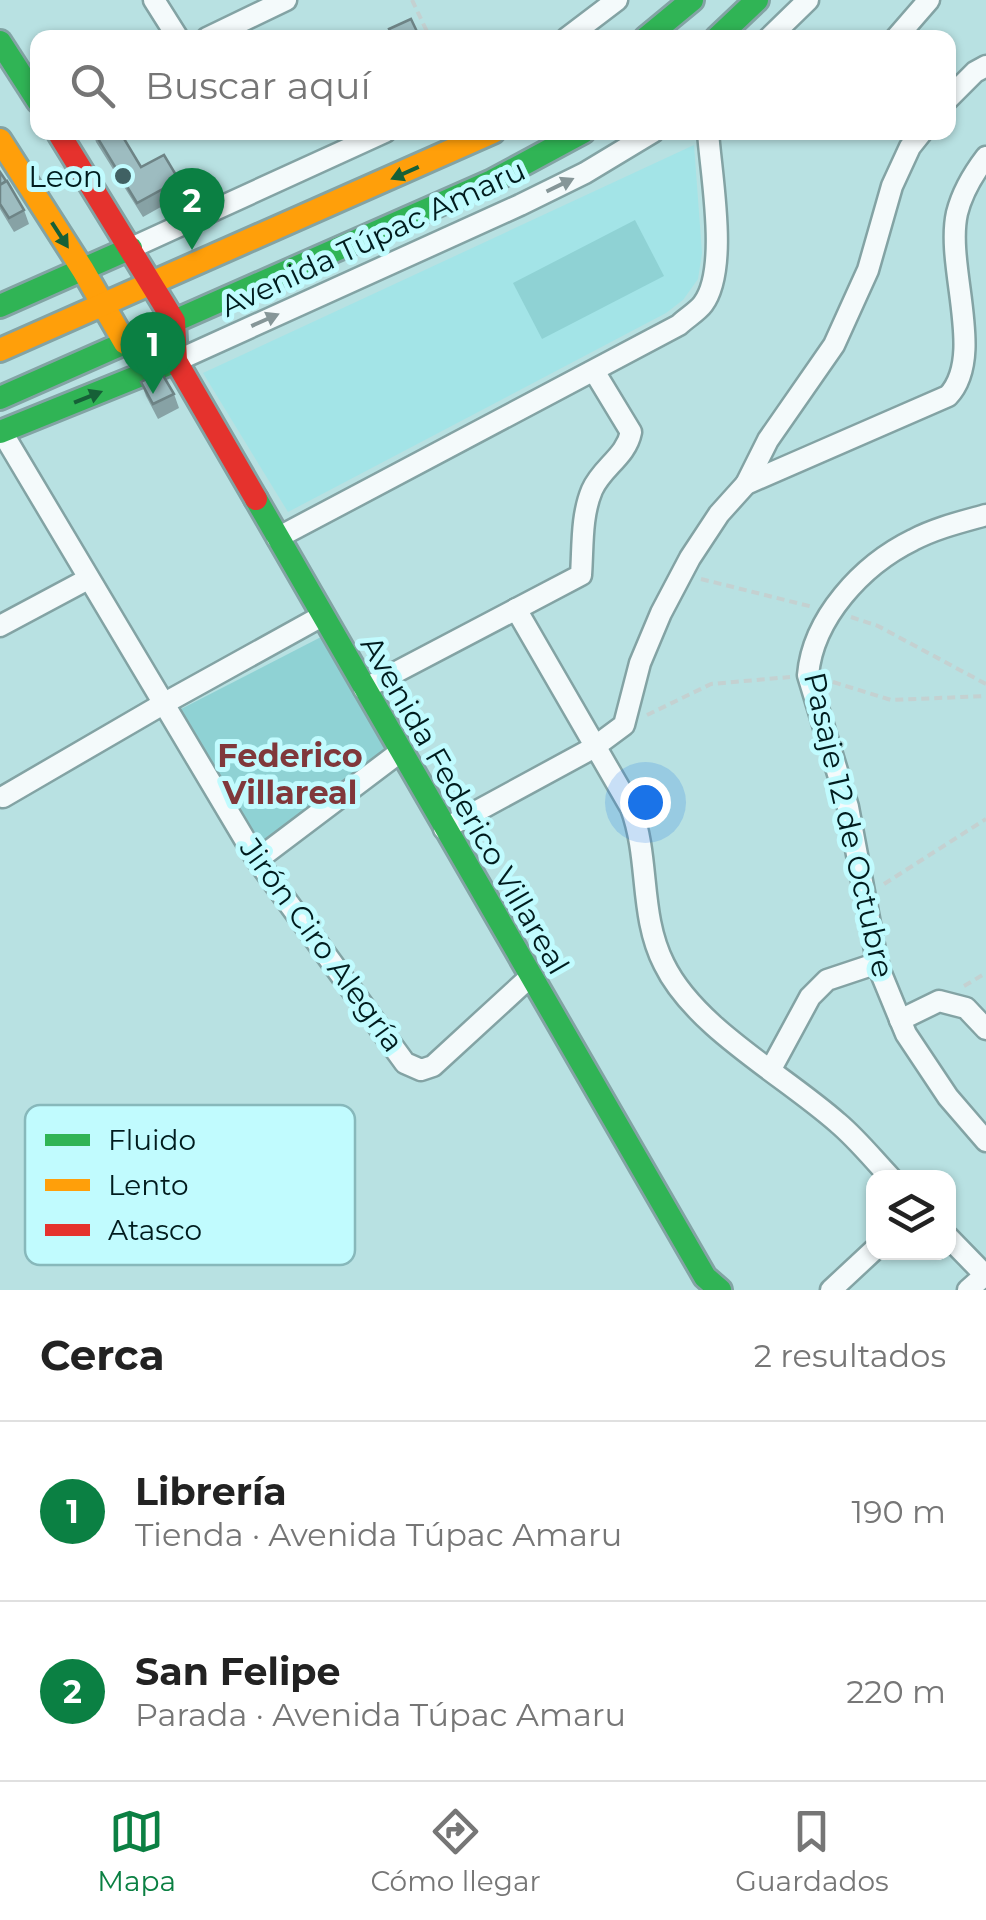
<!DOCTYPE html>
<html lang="es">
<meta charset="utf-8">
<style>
body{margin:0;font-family:Montserrat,sans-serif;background:#f6f6f6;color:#222}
.controls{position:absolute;right:30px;bottom:30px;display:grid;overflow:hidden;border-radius:20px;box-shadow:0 2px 8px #0004}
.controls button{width:90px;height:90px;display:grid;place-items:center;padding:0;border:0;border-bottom:2px solid #e0e0e0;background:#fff;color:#222;font:50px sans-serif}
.you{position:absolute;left:645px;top:802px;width:35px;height:35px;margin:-25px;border:8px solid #fff;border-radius:50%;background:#1a73e8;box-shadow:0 0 0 15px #1a73e833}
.badge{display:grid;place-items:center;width:65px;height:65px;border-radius:50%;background:#0b8043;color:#fff;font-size:32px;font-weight:700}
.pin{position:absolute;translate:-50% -82px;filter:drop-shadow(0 2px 5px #0008)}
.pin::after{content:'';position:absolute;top:52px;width:35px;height:30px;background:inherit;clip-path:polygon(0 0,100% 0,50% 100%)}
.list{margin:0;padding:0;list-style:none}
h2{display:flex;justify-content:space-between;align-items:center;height:130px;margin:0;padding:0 40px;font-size:42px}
h2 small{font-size:32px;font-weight:400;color:#767676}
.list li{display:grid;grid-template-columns:65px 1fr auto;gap:30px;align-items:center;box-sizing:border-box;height:180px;padding:0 40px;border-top:2px solid #e0e0e0}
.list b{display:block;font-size:38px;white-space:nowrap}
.list p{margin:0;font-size:32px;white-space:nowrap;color:#767676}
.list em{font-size:32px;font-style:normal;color:#767676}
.icon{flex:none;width:55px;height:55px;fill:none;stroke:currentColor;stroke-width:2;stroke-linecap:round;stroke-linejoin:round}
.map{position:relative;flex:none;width:986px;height:1290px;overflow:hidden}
.search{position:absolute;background:#fff;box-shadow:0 2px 8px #0004;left:30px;right:30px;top:30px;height:110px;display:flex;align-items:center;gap:25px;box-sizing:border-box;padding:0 35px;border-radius:20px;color:#767676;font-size:38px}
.sheet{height:490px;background:#fff}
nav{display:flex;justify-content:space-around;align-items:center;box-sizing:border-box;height:140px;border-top:2px solid #e0e0e0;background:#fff;font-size:28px;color:#767676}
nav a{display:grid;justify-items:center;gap:5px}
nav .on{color:#0b8043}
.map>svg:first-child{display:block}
.built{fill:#a3e4e7}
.green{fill:#8fd2d4}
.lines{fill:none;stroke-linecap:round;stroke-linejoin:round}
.street-casing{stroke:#83a3a4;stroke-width:25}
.fast-casing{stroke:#83a3a4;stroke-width:28}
.slow-casing{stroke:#83a3a4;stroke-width:28}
.jam-casing{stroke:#83a3a4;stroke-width:28}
.path{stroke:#c4d1d1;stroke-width:4;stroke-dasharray:8 5;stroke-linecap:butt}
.street{stroke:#f4fafb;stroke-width:20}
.fast{stroke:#30b455;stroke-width:22}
.slow{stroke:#ff9f0a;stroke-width:22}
.jam{stroke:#e5322d;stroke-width:22}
.wall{fill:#87a2a5}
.building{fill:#9dbcc0;stroke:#6e8486;stroke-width:2.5}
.oneway{fill:#166037}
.oneway2{fill:#869698}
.poi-dot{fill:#406163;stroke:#c1fbfe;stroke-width:4}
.labels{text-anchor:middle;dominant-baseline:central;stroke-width:10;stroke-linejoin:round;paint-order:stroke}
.poi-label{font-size:30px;fill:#001c1e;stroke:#c1fbfe;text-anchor:end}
.street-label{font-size:30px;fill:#001c1e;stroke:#c1fbfe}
.neighbourhood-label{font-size:32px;font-weight:bold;fill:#80383b;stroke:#c1fbfe}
.key{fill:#c1fbfe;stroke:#87b8bb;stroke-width:2.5}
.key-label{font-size:28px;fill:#001c1e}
</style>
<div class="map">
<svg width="986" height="1290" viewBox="0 0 986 1290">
<rect width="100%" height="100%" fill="#b8e1e2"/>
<path class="built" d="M694,145l8,108 -4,26 -15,21 -17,13 -378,199 -85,-139z"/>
<g class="green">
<path d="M635,220l29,56 -122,63 -29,-56z"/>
<path d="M321,637l65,111 -125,96 -80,-135z"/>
</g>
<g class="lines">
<defs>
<g id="street">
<path d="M154,0l24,38"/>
<path d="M207,38l79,-38"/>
<path d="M567,38l50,-38"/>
<path d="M769,38l39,-38"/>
<path d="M896,38l33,-38"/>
<path d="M948,99l27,-27 11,-6"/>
<path d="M131,248l254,-116"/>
<path d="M176,361l344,-156 65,-32 68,-41"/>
<path d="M2,432l255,428 148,203 16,7 12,-4 97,-89"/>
<path d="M746,484l22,-44 66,-95 34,-75 24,-84 18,-39 12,-15"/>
<path d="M986,515c-25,7 -50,13 -73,25 -51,25 -100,78 -105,135l40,132 30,159 28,68 42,63 38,44"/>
<path d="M277,538l402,-213c7,-7 18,-13 24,-21 26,-35 8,-128 5,-172"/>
<path d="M516,609l115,199c19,51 8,107 33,156 31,64 120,111 174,159 19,16 35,36 53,55"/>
<path d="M0,626l88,-47"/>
<path d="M364,689l217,-114c2,-28 0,-59 11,-85 10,-23 34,-33 39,-58l-37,-61"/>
<path d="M3,797l160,-93 159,-88"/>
<path d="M444,829l149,-81 31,-23 16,-62 21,-50 29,-55 29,-44 27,-30 202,-88c38,-40 -3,-129 9,-183 5,-20 16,-39 29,-56"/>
<path d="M257,860l143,-108"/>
<path d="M900,1020l39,-19 27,7 20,21"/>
<path d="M771,1069l39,-72 17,-17 51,-17"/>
<path d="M948,1237l37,38 -17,15"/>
<path d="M831,1290l43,-40"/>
</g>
<g id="fast">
<path d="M646,38l46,-38"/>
<path d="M717,38l40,-38"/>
<path d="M0,42l38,59"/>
<path d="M0,306l131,-58"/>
<path d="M0,398l492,-217 91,-49"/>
<path d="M0,432l176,-71"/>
<path d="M256,499l449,778 15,13"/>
</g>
<g id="slow">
<path d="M0,140l83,130 42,73 51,18"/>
<path d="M0,350l493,-218"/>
</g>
<path id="jam" d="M58,132l116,189 2,40 80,138"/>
</defs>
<use href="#street" class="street-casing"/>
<use href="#fast" class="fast-casing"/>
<use href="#slow" class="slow-casing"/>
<use href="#jam" class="jam-casing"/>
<g class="path">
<path d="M412,0l18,38"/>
<path d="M701,579l112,28"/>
<path d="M851,617l27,9 108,58"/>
<path d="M833,682l58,18 95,-4"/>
<path d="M647,715l64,-31 79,-7"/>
<path d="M884,884l102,-65"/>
<path d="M964,986l22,-13"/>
</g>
<use href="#street" class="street"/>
<use href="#fast" class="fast"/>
<use href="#slow" class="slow"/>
<use href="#jam" class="jam"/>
</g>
<g class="wall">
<path d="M93,132h27l21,35 38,13 5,14 -41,23 -47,-75z"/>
<path d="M0,172l24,38 5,14 -15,8 -14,-23z"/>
<path d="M141,382l33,12 5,14 -21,11 -12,-23z"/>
</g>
<g class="building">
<path d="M411,19l9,19h-27l-4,-9z"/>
<path d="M94,132h26l21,35 23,-12 15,25 -42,23z"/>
<path d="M0,172l6,9 -6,4z"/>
<path d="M7,181l17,29 -15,8 -9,-14v-19z"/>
<path d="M161,372l13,22 -21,10 -12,-22z"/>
</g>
<defs><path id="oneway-solid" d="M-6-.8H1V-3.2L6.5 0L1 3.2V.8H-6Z" transform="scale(2.5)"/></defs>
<g class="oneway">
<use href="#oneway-solid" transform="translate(405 173) rotate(156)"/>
<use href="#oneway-solid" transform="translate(60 235) rotate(57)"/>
<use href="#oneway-solid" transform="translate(88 397) rotate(-22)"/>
</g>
<g class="oneway2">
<use href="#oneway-solid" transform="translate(560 185) rotate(-26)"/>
<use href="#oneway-solid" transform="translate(265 320) rotate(-24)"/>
</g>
<circle class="poi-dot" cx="123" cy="176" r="10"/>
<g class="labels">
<g class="poi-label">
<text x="103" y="176">Leon</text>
</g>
<g class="street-label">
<text transform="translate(373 238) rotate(-25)">Avenida Túpac Amaru</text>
<text transform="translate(465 805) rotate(60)">Avenida Federico Villareal</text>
<text transform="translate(849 825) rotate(77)">Pasaje 12 de Octubre</text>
<text transform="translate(322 945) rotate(54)">Jirón Ciro Alegría</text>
</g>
<g class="neighbourhood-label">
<text x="290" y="755">Federico<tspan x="290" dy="37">Villareal</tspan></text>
</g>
</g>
<rect x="25" y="1105" width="330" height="160" rx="15" class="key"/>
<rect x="45" y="1134" width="45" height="12" fill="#30b455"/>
<rect x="45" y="1179" width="45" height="12" fill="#ff9f0a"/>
<rect x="45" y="1224" width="45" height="12" fill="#e5322d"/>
<g class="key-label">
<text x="108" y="1150">Fluido</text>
<text x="108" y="1195">Lento</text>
<text x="108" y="1240">Atasco</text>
</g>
</svg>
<div class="controls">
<button><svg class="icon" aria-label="layers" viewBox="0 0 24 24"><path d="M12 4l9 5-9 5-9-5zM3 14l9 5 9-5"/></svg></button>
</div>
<div class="you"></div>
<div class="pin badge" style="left:153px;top:394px">1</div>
<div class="pin badge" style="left:192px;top:250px">2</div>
<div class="search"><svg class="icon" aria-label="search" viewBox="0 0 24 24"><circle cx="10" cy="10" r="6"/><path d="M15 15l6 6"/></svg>Buscar aquí</div>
</div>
<section class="sheet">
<h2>Cerca<small>2 resultados</small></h2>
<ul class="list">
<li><span class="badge">1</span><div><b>Librería</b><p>Tienda · Avenida Túpac Amaru</p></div><em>190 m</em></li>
<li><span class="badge">2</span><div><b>San Felipe</b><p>Parada · Avenida Túpac Amaru</p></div><em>220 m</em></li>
</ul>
</section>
<nav>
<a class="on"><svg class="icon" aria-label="map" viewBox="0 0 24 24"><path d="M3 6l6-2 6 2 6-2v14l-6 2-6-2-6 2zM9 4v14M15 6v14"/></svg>Mapa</a>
<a><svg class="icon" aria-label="directions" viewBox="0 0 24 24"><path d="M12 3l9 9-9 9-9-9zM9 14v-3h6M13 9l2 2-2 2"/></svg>Cómo llegar</a>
<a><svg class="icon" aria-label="saved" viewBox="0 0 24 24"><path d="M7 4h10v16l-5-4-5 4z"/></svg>Guardados</a>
</nav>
